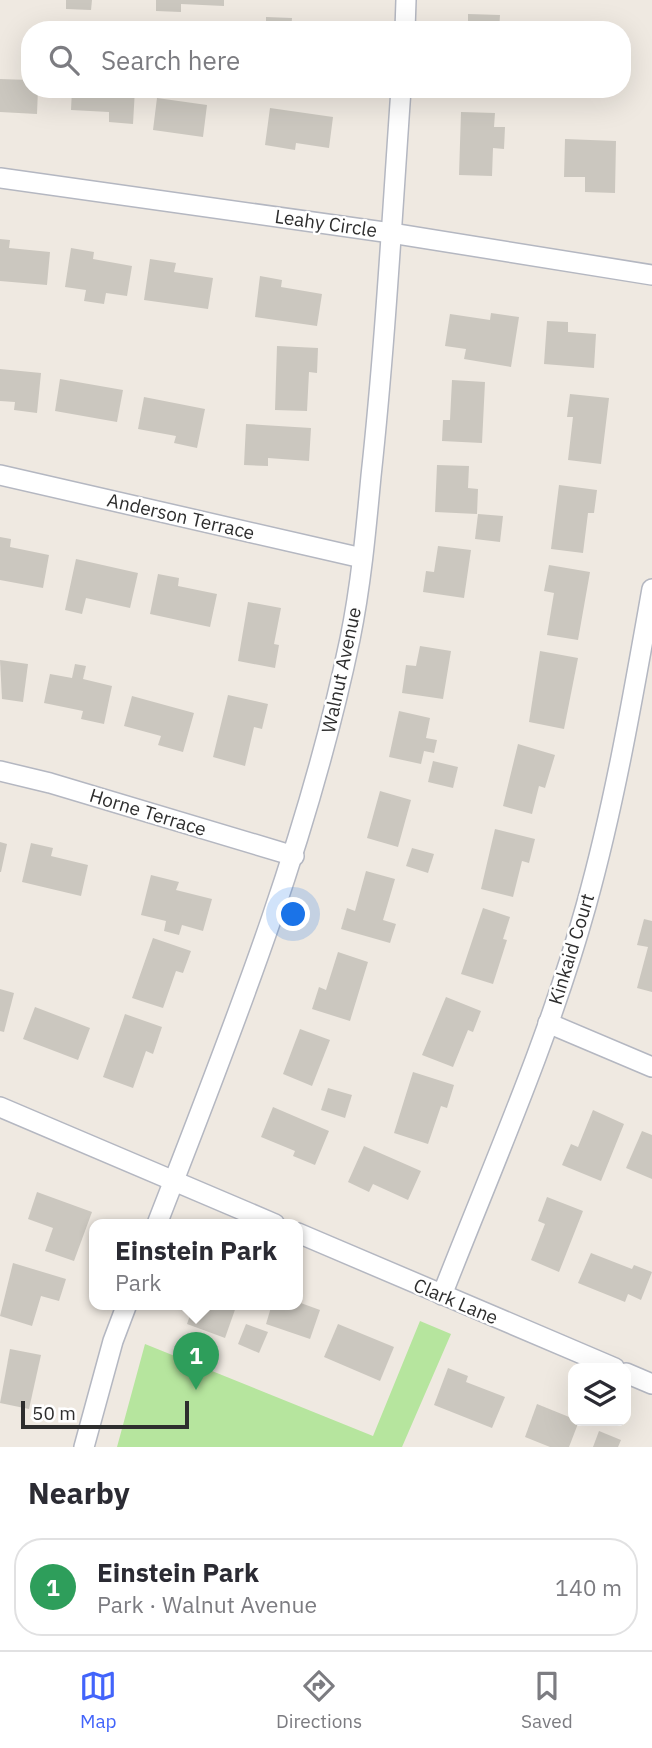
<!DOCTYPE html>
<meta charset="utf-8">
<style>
body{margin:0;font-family:"IBM Plex Sans",sans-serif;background:#f7f7f7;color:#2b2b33}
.controls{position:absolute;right:21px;bottom:21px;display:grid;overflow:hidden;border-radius:14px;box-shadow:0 7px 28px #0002}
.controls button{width:63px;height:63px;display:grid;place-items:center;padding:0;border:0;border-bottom:2px solid #e1e1e2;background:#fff;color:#2b2b33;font:35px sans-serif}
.scale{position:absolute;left:21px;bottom:18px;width:168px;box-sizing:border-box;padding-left:7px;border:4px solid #2e2e2e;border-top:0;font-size:19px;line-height:24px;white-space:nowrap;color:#2e2e2e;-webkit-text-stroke:5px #fff;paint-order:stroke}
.you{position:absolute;left:294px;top:915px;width:24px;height:24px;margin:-18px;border:5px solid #fff;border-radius:50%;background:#1a73e8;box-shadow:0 0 0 10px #1a73e833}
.badge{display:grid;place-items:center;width:46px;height:46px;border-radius:50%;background:#4264fb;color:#fff;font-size:23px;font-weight:700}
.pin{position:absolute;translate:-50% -58px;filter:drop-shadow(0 2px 4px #0008)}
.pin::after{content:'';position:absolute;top:37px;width:24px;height:21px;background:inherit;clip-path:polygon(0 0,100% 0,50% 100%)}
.popup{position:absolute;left:89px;top:1219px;width:214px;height:91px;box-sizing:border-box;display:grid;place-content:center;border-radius:14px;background:#fff;filter:drop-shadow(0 2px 5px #0005);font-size:23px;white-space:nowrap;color:#7c7c81}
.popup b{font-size:26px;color:#2b2b33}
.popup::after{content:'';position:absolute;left:50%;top:100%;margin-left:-14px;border:14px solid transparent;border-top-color:#fff}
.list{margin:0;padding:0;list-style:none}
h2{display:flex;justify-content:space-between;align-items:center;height:91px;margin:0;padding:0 28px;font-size:30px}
h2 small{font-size:23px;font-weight:400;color:#7c7c81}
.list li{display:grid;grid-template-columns:46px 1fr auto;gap:21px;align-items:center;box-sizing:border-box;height:98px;margin:0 14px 14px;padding:0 14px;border:2px solid #e1e1e2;border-radius:28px}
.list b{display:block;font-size:26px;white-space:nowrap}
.list p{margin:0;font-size:23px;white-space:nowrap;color:#7c7c81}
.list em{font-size:23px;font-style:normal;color:#7c7c81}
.icon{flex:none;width:38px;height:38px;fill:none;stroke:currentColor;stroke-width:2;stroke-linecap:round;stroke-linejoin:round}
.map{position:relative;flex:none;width:652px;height:1447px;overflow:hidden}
.search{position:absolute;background:#fff;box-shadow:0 7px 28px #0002;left:21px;right:21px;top:21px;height:77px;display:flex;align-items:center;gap:18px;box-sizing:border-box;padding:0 24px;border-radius:28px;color:#7c7c81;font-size:26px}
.sheet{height:203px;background:#fff}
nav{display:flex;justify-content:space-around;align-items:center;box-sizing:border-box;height:98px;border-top:2px solid #e1e1e2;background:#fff;font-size:19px;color:#7c7c81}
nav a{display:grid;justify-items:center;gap:4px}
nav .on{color:#4264fb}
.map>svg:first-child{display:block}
.green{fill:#b6e59e}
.building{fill:#cbc7bf}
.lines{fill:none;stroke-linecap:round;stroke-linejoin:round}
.street-casing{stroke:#b4b7c1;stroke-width:22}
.street{stroke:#fff;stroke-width:19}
.labels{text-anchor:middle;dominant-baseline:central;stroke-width:5;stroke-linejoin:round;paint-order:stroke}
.street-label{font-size:19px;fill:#2e2e2e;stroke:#fff}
</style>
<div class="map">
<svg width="652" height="1447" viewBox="0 0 652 1447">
<rect width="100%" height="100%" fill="#efe9e1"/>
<path class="green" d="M420,1321l31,13 -49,113h-285l28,-103 228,92z"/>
<g class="building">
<path d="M66,0h26l-1,10 -25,-1z"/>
<path d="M156,0h68v6l-43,-2v8l-25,-1z"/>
<path d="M468,14l32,1 -1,15h-31z"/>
<path d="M266,17l26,1 -1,12h-25z"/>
<path d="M0,79l30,1v9h8l-1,25 -37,-2z"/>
<path d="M72,89h63l-2,35 -24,-2v-10l-38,-2z"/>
<path d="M157,98l50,7 -4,32 -50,-7z"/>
<path d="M270,108l63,9 -4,31 -33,-5 -1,7 -30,-5z"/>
<path d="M461,112l34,1 -1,14h11l-1,22 -11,-1 -1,28 -33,-1z"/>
<path d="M565,139l51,2 -1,52 -30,-1v-15h-21z"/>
<path d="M0,239l10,1 -1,8 41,4 -3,33 -47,-4z"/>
<path d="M71,248l23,4 -1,7 39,7 -5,30 -21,-3 -2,11 -20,-3 2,-11 -21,-3z"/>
<path d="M150,259l26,4 -2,9 39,6 -5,31 -64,-9z"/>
<path d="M260,276l22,4 -1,7 41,7 -5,32 -62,-9z"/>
<path d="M491,313l28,4 -8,50 -47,-8 2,-10 -21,-3 5,-32 40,6z"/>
<path d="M547,321l21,1v10l28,2 -2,34 -50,-4z"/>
<path d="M277,346l41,2 -1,25 -8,-1 -2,39 -32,-1z"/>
<path d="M0,369l41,4 -4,40 -23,-3 1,-8 -15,-1z"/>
<path d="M60,379l63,11 -6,32 -62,-11z"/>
<path d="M452,380l33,2 -3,61 -40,-2 1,-21h7z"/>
<path d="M570,394l39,4 -8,66 -33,-4 5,-43h-6z"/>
<path d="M144,397l61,12 -8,39 -23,-5 2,-7 -38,-7z"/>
<path d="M246,424l65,4 -2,33 -41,-3v8l-24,-1z"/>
<path d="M437,465l32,1 -1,22 10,1 -1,25 -42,-2z"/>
<path d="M559,485l38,5 -3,23h-6l-5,40 -32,-4z"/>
<path d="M478,514l25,2 -3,26 -25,-3z"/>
<path d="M0,537l11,2 -1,8 39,8 -6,33 -43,-8z"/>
<path d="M438,546l33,4 -7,48 -41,-6 3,-21 8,1z"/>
<path d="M76,559l62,14 -8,35 -44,-10 -4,16 -17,-4z"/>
<path d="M549,565l41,7 -12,68 -31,-5 7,-42 -10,-2z"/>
<path d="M158,574l21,4 -1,8 39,8 -7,33 -60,-13z"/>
<path d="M248,602l33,6 -7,36 5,1 -4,23 -37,-7z"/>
<path d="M420,646l31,5 -8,48 -41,-6 4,-28 10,1z"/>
<path d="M540,651l38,7 -14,71 -35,-7z"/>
<path d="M0,660l28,4 -5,38 -21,-3z"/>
<path d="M75,664l11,2 -3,13 29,7 -8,38 -23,-5 2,-8 -39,-8 6,-29 22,4z"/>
<path d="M228,695l40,9 -6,25 -8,-2 -9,39 -32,-9z"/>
<path d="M132,696l62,17 -11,39 -25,-7 3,-9 -37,-10z"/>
<path d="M399,711l31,7 -4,20 11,2 -3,13 -10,-2 -3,13 -32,-7z"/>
<path d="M518,744l37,11 -10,33 -6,-2 -7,28 -29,-8z"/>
<path d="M433,761l25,6 -5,21 -25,-6z"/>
<path d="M380,791l31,9 -13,47 -31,-9z"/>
<path d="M495,829l40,10 -6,24 -7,-2 -9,36 -32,-8z"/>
<path d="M0,842l7,2 -6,28h-1z"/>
<path d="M31,843l22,5 -2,8 37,9 -7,31 -59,-14z"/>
<path d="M412,848l22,6 -6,19 -22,-7z"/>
<path d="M366,871l29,8 -12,41 13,4 -6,19 -49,-14 6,-21 8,3z"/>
<path d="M151,875l28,7 -3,8 36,9 -9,32 -21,-6 -3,10 -15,-4 2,-10 -25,-6z"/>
<path d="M483,908l27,9 -7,22 4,1 -14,44 -32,-10z"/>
<path d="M644,919l8,2v71l-15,-4 11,-41 -11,-2z"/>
<path d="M153,938l38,13 -8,22 -7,-2 -13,37 -31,-10z"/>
<path d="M338,952l30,10 -18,59 -38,-12 7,-22 7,3z"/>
<path d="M0,989l14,4 -10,39 -4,-1z"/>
<path d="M446,997l35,14 -8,21 -5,-2 -15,37 -31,-12z"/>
<path d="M35,1007l55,21 -12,32 -55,-21z"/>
<path d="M125,1014l37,13 -9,27 -7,-3 -13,37 -30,-11z"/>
<path d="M300,1029l30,11 -18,46 -29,-12z"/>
<path d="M413,1072l41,13 -7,23 -6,-2 -13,38 -34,-11z"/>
<path d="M328,1088l24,7 -7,23 -24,-8z"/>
<path d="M273,1107l56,24 -14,34 -22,-9 2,-5 -34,-14z"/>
<path d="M593,1110l31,14 -23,57 -39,-16 9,-21 7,3z"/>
<path d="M642,1131l10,4v44l-26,-11z"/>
<path d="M364,1146l57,25 -13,29 -35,-16 -4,8 -21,-10z"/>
<path d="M37,1192l55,20 -18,49 -29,-10 8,-23 -25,-9z"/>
<path d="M547,1197l36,14 -24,61 -28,-12 14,-36 -7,-3z"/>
<path d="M591,1253l41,16 2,-4 18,7 -11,28 -13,-6 -3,8 -47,-19z"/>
<path d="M13,1263l53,16 -7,22 -18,-5 -9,30 -32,-10z"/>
<path d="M298,1302l22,8 -10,29 -44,-15 6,-20z"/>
<path d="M194,1304h43l-12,34 -38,-14z"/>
<path d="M246,1324l22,8 -9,21 -21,-9z"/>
<path d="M338,1324l56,23 -14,34 -56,-24z"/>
<path d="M10,1349l31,6 -12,54 -29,-6z"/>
<path d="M448,1368l20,8 -2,6 39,15 -13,31 -58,-23z"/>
<path d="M537,1404l42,17 -10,26h-19l-25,-10z"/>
<path d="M599,1431l22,9 -3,7h-25z"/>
</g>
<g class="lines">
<defs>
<g id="street">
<path d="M405,30l1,-30"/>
<path d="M0,178l391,55 261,42"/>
<path d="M0,475l362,83"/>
<path d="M0,771l50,12 244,73"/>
<path d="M548,1023l104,44"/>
<path d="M0,1107l275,117"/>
<path d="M157,1224c75,-193 151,-383 193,-585 11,-54 16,-109 21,-163 14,-129 21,-258 30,-387"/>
<path d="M298,1233l317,135"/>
<path d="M442,1295c50,-128 107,-256 144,-389 29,-104 47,-210 66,-317"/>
<path d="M626,1373l26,11"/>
<path d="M84,1447l29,-106 14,-37"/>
</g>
</defs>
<use href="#street" class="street-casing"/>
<use href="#street" class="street"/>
</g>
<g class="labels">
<g class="street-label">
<text transform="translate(326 223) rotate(8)">Leahy Circle</text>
<text transform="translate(181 516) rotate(13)">Anderson Terrace</text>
<text transform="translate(341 670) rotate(-78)">Walnut Avenue</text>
<text transform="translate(148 812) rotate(17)">Horne Terrace</text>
<text transform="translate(571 949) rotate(-73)">Kinkaid Court</text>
<text transform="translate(456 1301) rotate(23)">Clark Lane</text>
</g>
</g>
</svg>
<div class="controls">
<button><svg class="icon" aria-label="layers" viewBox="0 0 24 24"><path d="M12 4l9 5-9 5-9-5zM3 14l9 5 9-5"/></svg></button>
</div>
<div class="scale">50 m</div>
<div class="you"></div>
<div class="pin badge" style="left:196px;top:1390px;background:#2e9e5b">1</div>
<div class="popup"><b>Einstein Park</b>Park</div>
<div class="search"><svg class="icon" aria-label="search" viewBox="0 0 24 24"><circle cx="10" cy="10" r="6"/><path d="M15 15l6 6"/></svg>Search here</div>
</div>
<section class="sheet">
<h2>Nearby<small></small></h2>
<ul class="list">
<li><span class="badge" style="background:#2e9e5b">1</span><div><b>Einstein Park</b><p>Park · Walnut Avenue</p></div><em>140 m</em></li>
</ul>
</section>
<nav>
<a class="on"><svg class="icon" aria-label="map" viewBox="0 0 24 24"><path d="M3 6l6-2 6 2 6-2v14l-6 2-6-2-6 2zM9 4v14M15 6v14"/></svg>Map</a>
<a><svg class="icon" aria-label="directions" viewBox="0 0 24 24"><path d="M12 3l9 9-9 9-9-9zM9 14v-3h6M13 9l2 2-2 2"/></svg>Directions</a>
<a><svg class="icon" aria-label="saved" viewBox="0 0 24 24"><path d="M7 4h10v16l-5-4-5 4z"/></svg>Saved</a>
</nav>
